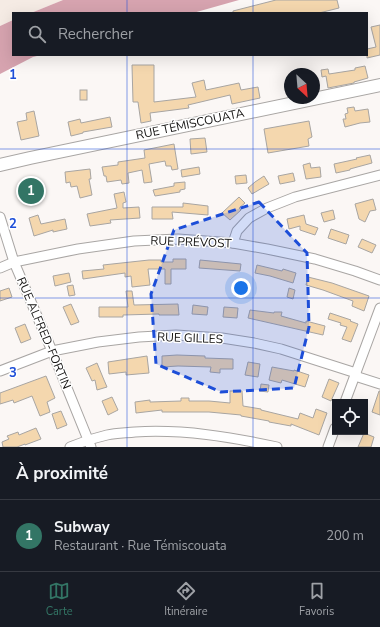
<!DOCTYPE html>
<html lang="fr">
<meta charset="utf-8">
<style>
body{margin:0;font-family:"Nunito Sans",sans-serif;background:#20242c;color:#f1f3f6}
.controls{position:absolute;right:12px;bottom:12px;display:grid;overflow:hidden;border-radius:0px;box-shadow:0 4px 16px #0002}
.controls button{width:36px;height:36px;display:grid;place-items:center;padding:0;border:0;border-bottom:1px solid #363941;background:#171b24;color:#f1f3f6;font:20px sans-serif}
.compass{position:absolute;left:284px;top:68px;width:36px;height:36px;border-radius:50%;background:#171b24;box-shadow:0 4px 16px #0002;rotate:154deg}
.you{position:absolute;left:241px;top:288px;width:14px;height:14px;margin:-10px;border:3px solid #fff;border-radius:50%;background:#1a73e8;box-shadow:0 0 0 6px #1a73e833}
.badge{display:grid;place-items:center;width:26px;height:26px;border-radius:50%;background:#337565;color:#fff;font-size:13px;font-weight:700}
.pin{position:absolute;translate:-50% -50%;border:2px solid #fff;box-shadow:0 1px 4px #0006}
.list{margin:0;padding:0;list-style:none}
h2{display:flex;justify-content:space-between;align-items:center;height:52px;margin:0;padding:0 16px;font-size:17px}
h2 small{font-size:13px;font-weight:400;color:#9ea1a6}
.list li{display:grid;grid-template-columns:26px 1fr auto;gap:12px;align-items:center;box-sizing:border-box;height:72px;padding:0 16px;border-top:1px solid #363941}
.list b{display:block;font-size:15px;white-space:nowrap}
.list p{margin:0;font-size:13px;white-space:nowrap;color:#9ea1a6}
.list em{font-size:13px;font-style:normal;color:#9ea1a6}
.icon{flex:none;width:22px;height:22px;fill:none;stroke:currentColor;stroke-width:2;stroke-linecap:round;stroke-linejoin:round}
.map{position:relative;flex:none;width:380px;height:447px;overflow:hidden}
.search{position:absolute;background:#171b24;box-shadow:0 4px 16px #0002;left:12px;right:12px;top:12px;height:44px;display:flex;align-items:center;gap:10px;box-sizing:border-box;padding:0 14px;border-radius:0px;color:#9ea1a6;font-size:15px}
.sheet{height:124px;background:#171b24}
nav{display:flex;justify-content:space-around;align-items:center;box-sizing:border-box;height:56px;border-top:1px solid #363941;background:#171b24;font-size:11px;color:#9ea1a6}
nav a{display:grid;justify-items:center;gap:2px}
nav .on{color:#337565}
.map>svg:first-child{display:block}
.built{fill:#f5ebe4}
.water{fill:#d6a3af}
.building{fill:#f4d7ae;stroke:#a8a5a2}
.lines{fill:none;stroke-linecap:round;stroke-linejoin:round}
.minor-casing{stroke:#a9a6a4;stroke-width:11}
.major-casing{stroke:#a9a6a4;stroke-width:14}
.minor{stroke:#fff;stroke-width:9}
.major{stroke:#fff;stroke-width:12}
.marked{fill:#1d4ed8;fill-opacity:0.2;stroke:#1d4ed8;stroke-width:3;stroke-dasharray:8 5;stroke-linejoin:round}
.grid{fill:none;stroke:#1d4ed8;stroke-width:1;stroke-opacity:0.55}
.labels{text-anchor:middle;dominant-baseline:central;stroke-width:3;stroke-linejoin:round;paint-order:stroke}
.street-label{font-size:12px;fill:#131211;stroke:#fff}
.grid-label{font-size:13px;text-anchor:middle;font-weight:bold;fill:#1d4ed8;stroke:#fff;stroke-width:3;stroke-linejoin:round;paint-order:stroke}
</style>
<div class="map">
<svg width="380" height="447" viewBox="0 0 380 447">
<rect width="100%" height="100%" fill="#fbf7f5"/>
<path class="built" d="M0,0h63l-32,13h-18v7l-13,6z"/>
<g class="water">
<path d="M63,0h176l-46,13h-162z"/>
<path d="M13,20v35h28l-8,2 -33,17v-48z"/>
</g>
<g class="building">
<path d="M276,0h61l2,8 -20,5h-86v-2z"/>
<path d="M380,25v30l-13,3v-9l9,-2 -5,-20z"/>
<path d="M132,65h22v37l42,-5 -4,-14 12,-3 2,10 33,-7 2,7 17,-3 2,11 -28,6 -2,-9 -42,10 1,3 -39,5 1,8 -10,2 -3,-21h-5z"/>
<path d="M365,66l3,12 -14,4v1l-26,5 -2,-12 -4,1 -1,-7 7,-1 1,5 26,-4v-2z"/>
<rect x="80" y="90" width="7" height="10"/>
<path d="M354,107l1,4 13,-2 2,13 -10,1 -15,4 -2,-8h3l-1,-5 3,-1 -1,-5z"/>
<path d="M34,111l5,25 -18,4 -4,-18 10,-2 -1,-7z"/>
<path d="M110,117l2,10 -29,5v1l-12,3 -3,-14 12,-3 1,4z"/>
<path d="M309,121l3,16 -4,2 1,7 -41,7 -4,-24z"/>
<path d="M205,138l2,14 -16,2 -1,-15z"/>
<path d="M174,144l4,25 -6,1 -1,-4h-5l-1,-5 -16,3 3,18 -8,1 -2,-13 -14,3 1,10 -7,1 -1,-4 -14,2 -1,-6h-2l-2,-9 16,-2v-3l27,-4 -1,-8z"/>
<path d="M370,155l2,8 -22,6v1l-14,3 -2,-9 23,-5 -1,-1z"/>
<path d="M310,163l1,5 9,-1 1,10 -15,2 -3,-14z"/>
<path d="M199,167l1,7 -18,3 -1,-7z"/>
<path d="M90,169l1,10h-2l3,16 -12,3 -3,-12 -6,1 -1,-5 -4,1 -1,-11z"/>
<path d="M293,173l2,8 -15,3 -2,-8z"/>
<path d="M246,175l1,8 -11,1 -1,-8z"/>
<path d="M264,176l5,8 -17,10 -4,-6 7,-6z"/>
<path d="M185,182v7l-5,1v2l-25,4 -2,-6 21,-4v-3z"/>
<path d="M38,183l3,14 -16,3 -3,-14z"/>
<path d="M124,192l2,10 -3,1v5l16,-1 1,11 -30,2 1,3 -21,3 -3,-12 30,-6 -3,-14z"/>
<path d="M239,197l6,6 -6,5 2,2 -11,10 -8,-7z"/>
<path d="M373,199l3,11 -6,1 -5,11 -6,-3 -4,-15z"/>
<path d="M183,203l25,3v9l-36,-3 1,7h-21v-12h31z"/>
<path d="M333,210l2,9 -11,3 -3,-9z"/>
<path d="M38,215l3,9 24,-5 2,10 -14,3v-2l-19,6 -5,-18z"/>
<path d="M304,215l2,9 12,4 -3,7 -15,-5v-4l-11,3 -2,-10z"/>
<path d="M331,229l18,6 -3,9 -18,-6z"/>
<path d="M362,239l14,6 -4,8 -14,-6z"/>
<path d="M173,259h13v10h-15v15h-6v-15h-17l2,16 -18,2 -1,-11 -6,1v-4l-42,6 -1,-8 22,-2 -1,-4 46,-5h12v2h12z"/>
<path d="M200,260l41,4 -1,7 -41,-3z"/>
<path d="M257,265l25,6 1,-2 13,4 -3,10 -23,-7 -15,-3z"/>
<path d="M69,273l2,9 -16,4 -2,-10z"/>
<path d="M308,277l24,6 37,13 -5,15 -12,-5 1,-5 -30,-11 -17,-5z"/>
<path d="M73,285l2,10 -6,1 -2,-10z"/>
<path d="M9,288l3,9 -12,4v-10z"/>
<path d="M289,288l6,2 -2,9 -6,-2z"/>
<path d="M126,291h6l2,14 44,-1 1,11h-20v-1l-36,1v2h-24v-10h29z"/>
<path d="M71,304l8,18 -8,3 -8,-18z"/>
<path d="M193,305l15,2 -1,8 -15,-1z"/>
<path d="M224,307l14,1 -1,10 -14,-1z"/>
<path d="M250,310l24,3v-1h8l-1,4 25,7v-2l19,5 -2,9 -75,-17z"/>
<path d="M330,313l21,7 -1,1 8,3 -7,18 -9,-3 5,-12 -7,-2 1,-2 -13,-4z"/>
<path d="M25,324l6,15 -10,4 -6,-15z"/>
<path d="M177,355l28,1v2l28,1v10h-13v4l-10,-1 1,-5 -33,-1 -16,1v-11z"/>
<path d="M147,356l2,17 -23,2v-3l-17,2 -1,-12z"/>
<path d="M248,362l12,2 -2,13 -13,-2z"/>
<path d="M97,363l7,17 3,7 -10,3 -2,-10 -3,1 -6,-13z"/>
<path d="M272,367l22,4v-1l15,5 -4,12 -23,-7 -1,3 -12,-3z"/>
<path d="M46,376l9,22 -8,4 3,10 -10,4 -8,-20 -18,7 -1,-3 -13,4v-11z"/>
<path d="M329,379l10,4 -8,18 -9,-4z"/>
<path d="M261,384l8,1 -1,7 -8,-1z"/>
<path d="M230,391h12l1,15 18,3v1l37,9 2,-6 13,5 3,-9 11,4 -8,22 -28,-11v2l-22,-4v-1l-28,-5v-1l-32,-3h-47v-2l-26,3 -1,-11 15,-2v2l31,-1v-3h8v3h20l21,2z"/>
<path d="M379,391h1v24l-8,-3z"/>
<path d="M112,397l6,13 -10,5 -6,-14z"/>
<path d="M61,411l6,14 -10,4 -5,-15z"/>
<path d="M36,428l5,11 -16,6v-1l-8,3h-14l-1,-5 7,-3 -2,-3 11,-4 1,3z"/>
<path d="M364,433l10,4 -3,10h-13z"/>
</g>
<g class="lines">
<defs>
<g id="minor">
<path d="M0,217l14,45 38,89 39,96"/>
<path d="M233,243l4,-12 12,-13 18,-10 28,-11 85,-22"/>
<path d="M0,268l14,-6 64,-13 56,-8 44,-2 55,4 34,6 48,10 40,12 25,9"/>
<path d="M0,371l52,-20 46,-9 41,-5 37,-2 46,3 32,5 27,6 75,24"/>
<path d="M355,376l25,8"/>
<path d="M345,402l35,-94"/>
<path d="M70,447c12,-5 24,-9 37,-12 9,-2 19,-2 28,-3 48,-3 96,5 142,15"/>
<path d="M328,447l7,-19"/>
</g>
<path id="major" d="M0,165l30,-7 350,-73"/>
</defs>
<use href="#minor" class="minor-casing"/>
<use href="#major" class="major-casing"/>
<use href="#minor" class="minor"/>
<use href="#major" class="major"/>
</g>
<path class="marked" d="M259,202l48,51 2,74 -15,61 -73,4 -65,-28 -5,-70 23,-64z"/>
<path class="grid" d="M127,0v13M253,0v13M127,55v392M253,55v392M0,149h380M0,298h380"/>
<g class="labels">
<g class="street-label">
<text transform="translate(190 124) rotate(-12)">RUE TÉMISCOUATA</text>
<text transform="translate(191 242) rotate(2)">RUE PRÉVOST</text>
<text transform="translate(44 333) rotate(67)">RUE ALFRED-FORTIN</text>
<text transform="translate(190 338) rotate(2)">RUE GILLES</text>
</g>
</g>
<g class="grid-label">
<text x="13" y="79">1</text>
<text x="13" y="228">2</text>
<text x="13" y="377">3</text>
</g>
</svg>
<div class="controls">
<button><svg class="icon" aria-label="locate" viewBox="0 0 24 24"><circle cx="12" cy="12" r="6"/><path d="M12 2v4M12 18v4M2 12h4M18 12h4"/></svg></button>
</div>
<svg class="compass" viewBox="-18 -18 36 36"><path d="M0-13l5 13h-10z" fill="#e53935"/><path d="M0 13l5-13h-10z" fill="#9ea1a6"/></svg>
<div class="you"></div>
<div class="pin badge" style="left:31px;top:191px">1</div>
<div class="search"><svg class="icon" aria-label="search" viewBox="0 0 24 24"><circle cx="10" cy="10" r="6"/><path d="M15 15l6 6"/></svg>Rechercher</div>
</div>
<section class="sheet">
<h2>À proximité<small></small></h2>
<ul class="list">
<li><span class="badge">1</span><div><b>Subway</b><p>Restaurant · Rue Témiscouata</p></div><em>200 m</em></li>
</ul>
</section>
<nav>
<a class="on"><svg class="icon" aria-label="map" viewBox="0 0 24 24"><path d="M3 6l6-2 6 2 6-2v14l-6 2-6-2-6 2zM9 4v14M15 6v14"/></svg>Carte</a>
<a><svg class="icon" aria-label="directions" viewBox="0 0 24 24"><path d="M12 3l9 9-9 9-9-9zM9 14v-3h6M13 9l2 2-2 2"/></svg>Itinéraire</a>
<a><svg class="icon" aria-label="saved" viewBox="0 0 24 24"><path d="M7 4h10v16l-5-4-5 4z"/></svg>Favoris</a>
</nav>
